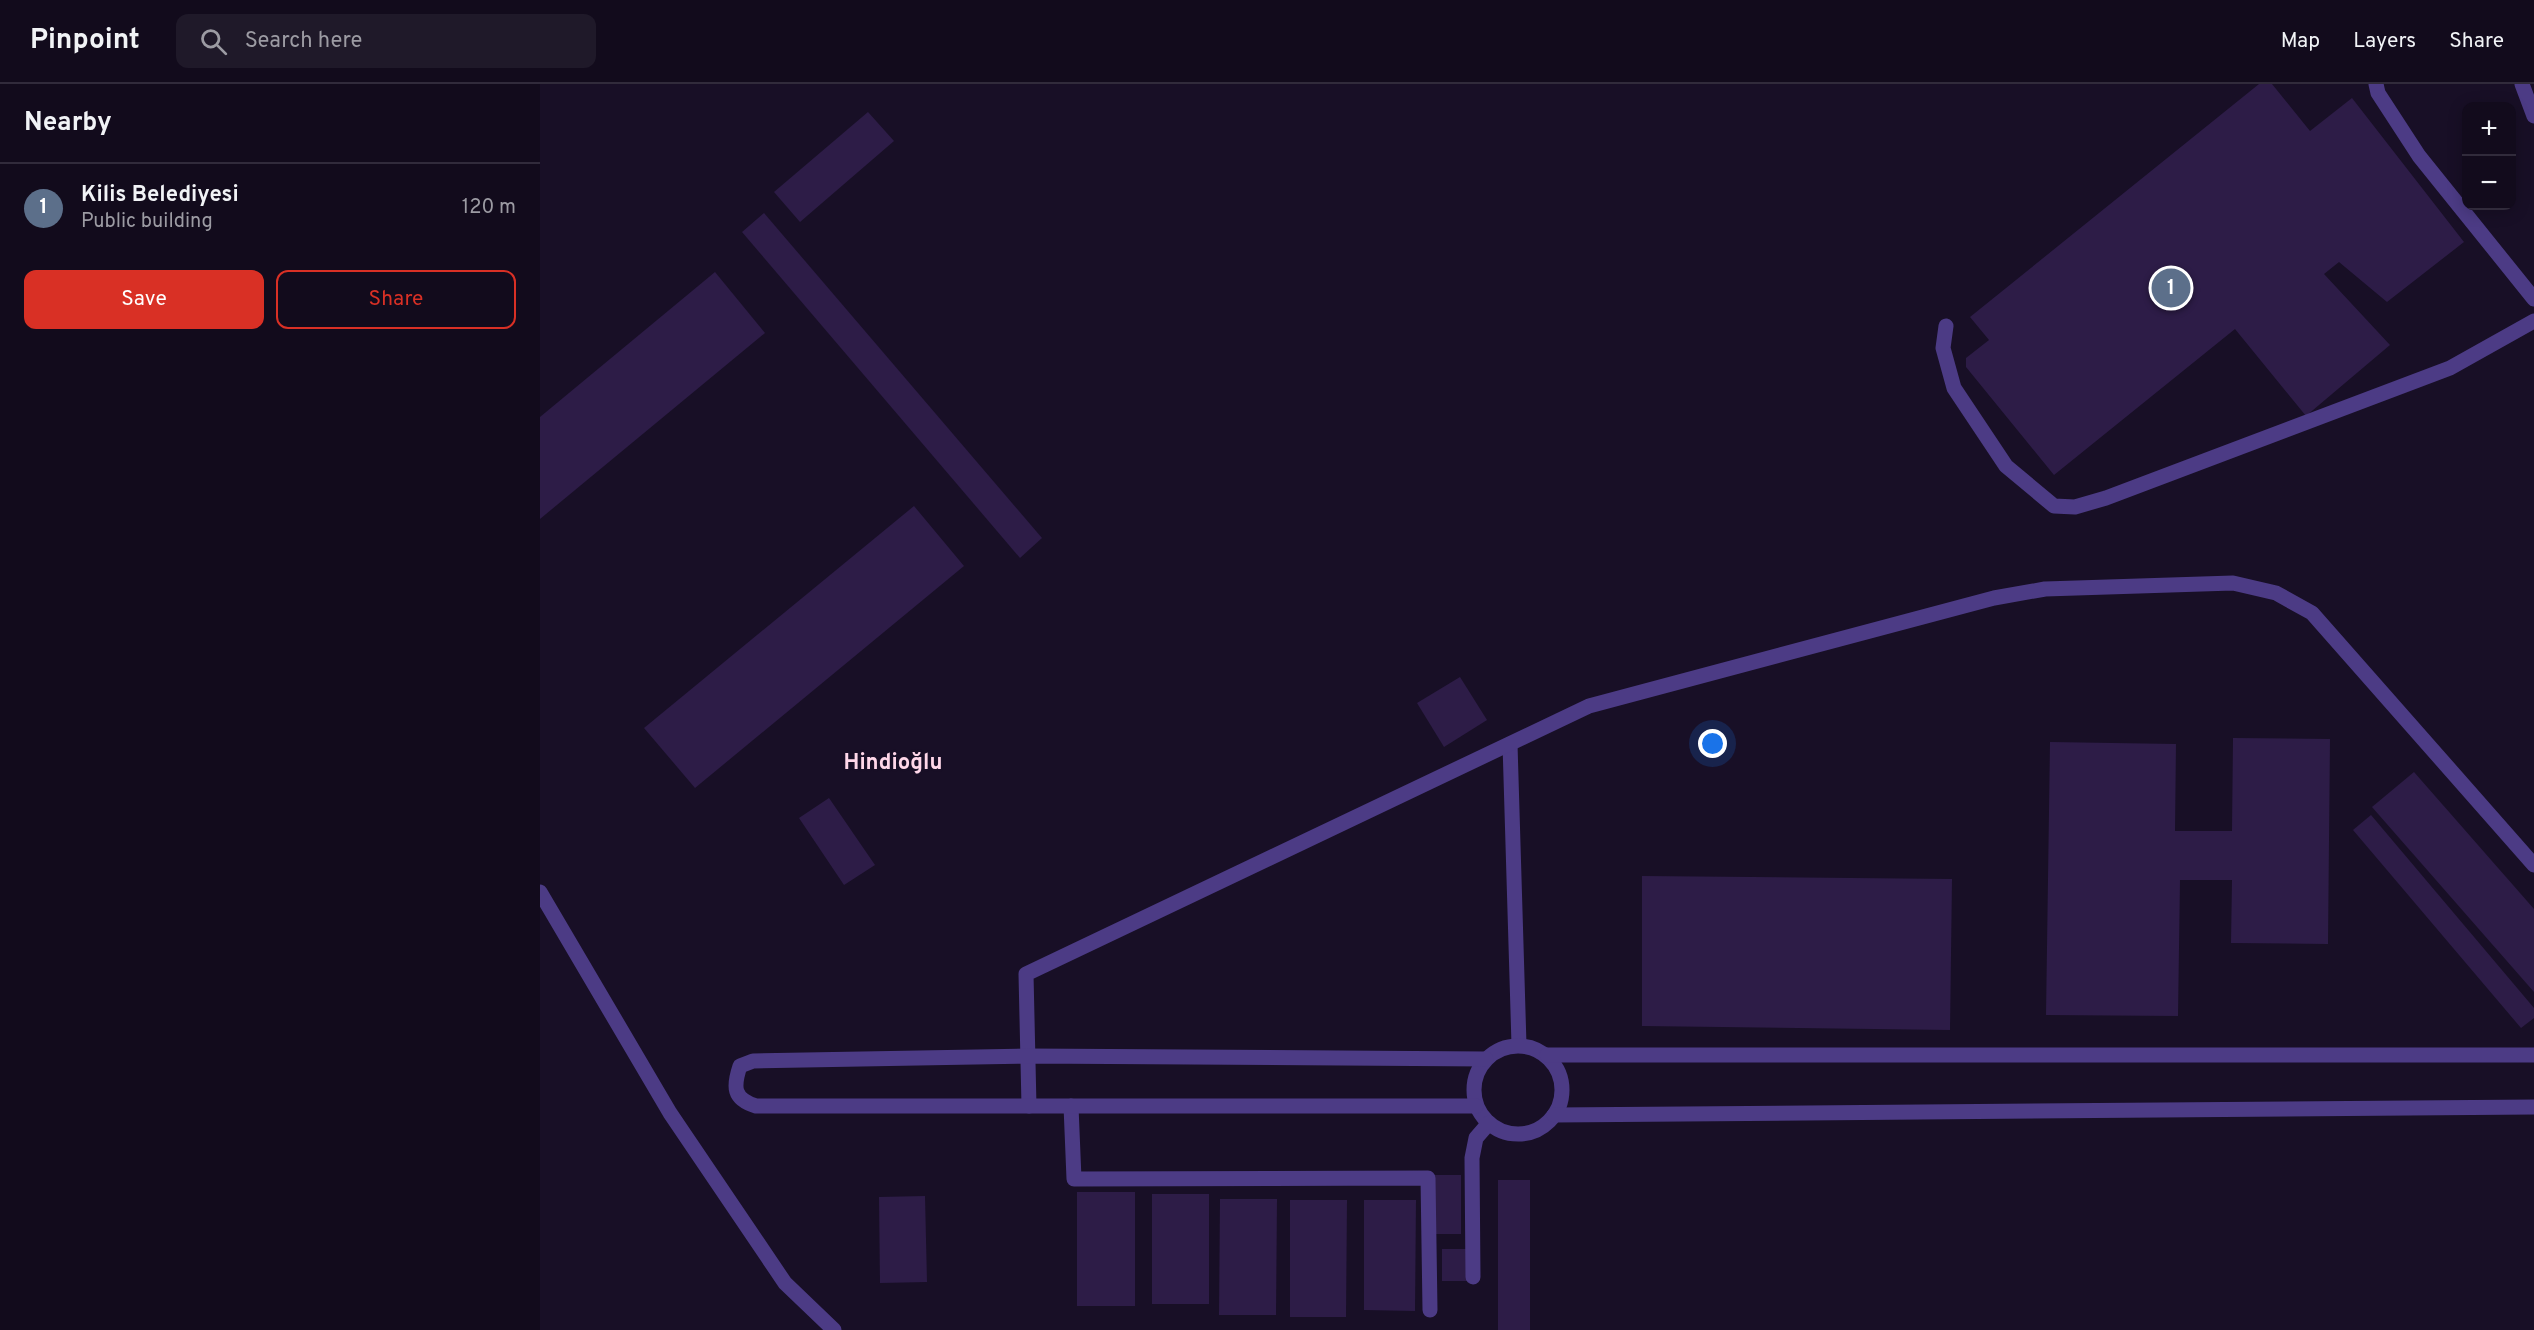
<!DOCTYPE html>
<meta charset="utf-8">
<style>
body{margin:0;font-family:Overpass,sans-serif;background:#1f1929;color:#f1f3f6}
.controls{position:absolute;right:18px;top:18px;display:grid;overflow:hidden;border-radius:12px;box-shadow:0 3px 15px #0003}
.controls button{width:54px;height:54px;display:grid;place-items:center;padding:0;border:0;border-bottom:2px solid #312b3b;background:#120b1c;color:#f1f3f6;font:30px sans-serif}
.you{position:absolute;left:1173px;top:660px;width:21px;height:21px;margin:-15px;border:4px solid #fff;border-radius:50%;background:#1a73e8;box-shadow:0 0 0 9px #1a73e833}
.badge{display:grid;place-items:center;width:39px;height:39px;border-radius:50%;background:#d93025;color:#fff;font-size:20px;font-weight:700}
.pin{position:absolute;translate:-50% -50%;border:3px solid #fff;box-shadow:0 2px 6px #0006}
.list{margin:0;padding:0;list-style:none}
h2{display:flex;justify-content:space-between;align-items:center;height:78px;margin:0;padding:0 24px;font-size:26px}
h2 small{font-size:20px;font-weight:400;color:#9c9ba3}
.list li{display:grid;grid-template-columns:39px 1fr auto;gap:18px;align-items:center;box-sizing:border-box;height:90px;padding:0 24px;border-top:2px solid #312b3b}
.list b{display:block;font-size:22px;white-space:nowrap}
.list p{margin:0;font-size:20px;white-space:nowrap;color:#9c9ba3}
.list em{font-size:20px;font-style:normal;color:#9c9ba3}
.actions{display:flex;gap:12px;padding:18px 24px}
.actions a{flex:1;padding:14px 0;border:2px solid #d93025;border-radius:12px;text-align:center;font-size:21px;color:#d93025}
.actions .main{background:#d93025;color:#fff}
.icon{flex:none;width:33px;height:33px;fill:none;stroke:currentColor;stroke-width:2;stroke-linecap:round;stroke-linejoin:round}
.map{position:relative;flex:none;width:1994px;height:1246px;overflow:hidden}
header{display:flex;align-items:center;gap:36px;box-sizing:border-box;height:84px;padding:0 30px;background:#120b1c;border-bottom:2px solid #312b3b}
header strong{font-size:28px}
nav{display:flex;gap:33px;margin-inline-start:auto;font-size:21px}
.search{width:420px;height:54px;background:#1f1929;display:flex;align-items:center;gap:15px;box-sizing:border-box;padding:0 21px;border-radius:12px;color:#9c9ba3;font-size:22px}
main{display:flex}
aside{flex:1;background:#120b1c}
.map>svg:first-child{display:block}
.building{fill:#2d1c47}
.lines{fill:none;stroke-linecap:round;stroke-linejoin:round}
.minor{stroke:#4c3b85;stroke-width:15}
.labels{text-anchor:middle;dominant-baseline:central;stroke-width:4.5;stroke-linejoin:round;paint-order:stroke}
.district-label{font-size:22px;font-weight:bold;fill:#ffd7e9;stroke:#180f26}
</style>
<header>
<strong>Pinpoint</strong>
<div class="search"><svg class="icon" aria-label="search" viewBox="0 0 24 24"><circle cx="10" cy="10" r="6"/><path d="M15 15l6 6"/></svg>Search here</div>
<nav><a>Map</a><a>Layers</a><a>Share</a></nav>
</header>
<main>
<aside>
<h2>Nearby<small></small></h2>
<ul class="list">
<li><span class="badge" style="background:#5c6f8a">1</span><div><b>Kilis Belediyesi</b><p>Public building</p></div><em>120 m</em></li>
</ul>
<div class="actions"><a class="main">Save</a><a>Share</a></div>
</aside>
<div class="map">
<svg width="1994" height="1246" viewBox="0 0 1994 1246">
<rect width="100%" height="100%" fill="#180f26"/>
<g class="building">
<path d="M1719,0h13l38,47 42,-33 112,144 -77,60 -48,-40 -15,12 66,71 -84,71 -71,-87 -181,146 -88,-108v-9l23,-18 -19,-23z"/>
<path d="M328,28l26,29 -94,81 -26,-30z"/>
<path d="M224,129l278,325 -22,20 -278,-326z"/>
<path d="M175,188l50,61 -225,186v-102z"/>
<path d="M374,422l50,60 -269,222 -51,-60z"/>
<path d="M920,593l27,43 -43,27 -27,-44z"/>
<path d="M1693,654l97,1 -2,205 -97,-1 1,-63h-52l-2,136 -132,-1 4,-273 126,2 -1,87h57z"/>
<path d="M1874,688l120,137v83l-162,-185z"/>
<path d="M289,714l46,67 -31,20 -45,-67z"/>
<path d="M1831,731l163,193v10l-13,10 -168,-198z"/>
<path d="M1102,792l310,3 -2,151 -308,-4z"/>
<rect x="894" y="1091" width="27" height="59"/>
<rect x="958" y="1096" width="32" height="150"/>
<rect x="537" y="1108" width="58" height="114"/>
<rect x="612" y="1110" width="57" height="110"/>
<path d="M385,1112l2,86 -47,1 -1,-86z"/>
<path d="M680,1115h57l-1,116h-57z"/>
<path d="M750,1116h57l-1,117h-56z"/>
<path d="M824,1116h52l-1,111 -51,-1z"/>
<rect x="902" y="1165" width="25" height="32"/>
</g>
<g class="lines">
<g class="minor">
<path d="M1836,0l2,9 41,63 115,143"/>
<path d="M1982,0l12,32"/>
<path d="M1406,242l-3,22 11,40 52,78 48,40 21,1 31,-9 344,-130 84,-47"/>
<path d="M970,660l9,301"/>
<path d="M0,808l130,221 115,170 49,47"/>
<circle cx="978" cy="1006" r="44"/>
<path d="M1007,971h987"/>
<path d="M489,1022l-3,-132 563,-268 405,-108 51,-9 188,-6 43,10 36,20 222,252"/>
<path d="M531,1022l3,73 354,-1 2,132"/>
<path d="M936,1022h-720c-23,-7 -23,-19 -16,-40l13,-5 275,-5 458,3"/>
<path d="M1014,1031l980,-8"/>
<path d="M933,1193l-1,-119 4,-20 13,-15"/>
</g>
</g>
<g class="labels">
<g class="district-label">
<text x="353" y="679">Hindioğlu</text>
</g>
</g>
</svg>
<div class="controls">
<button>+</button>
<button>−</button>
</div>
<div class="you"></div>
<div class="pin badge" style="left:1631px;top:204px;background:#5c6f8a">1</div>
</div>
</main>
